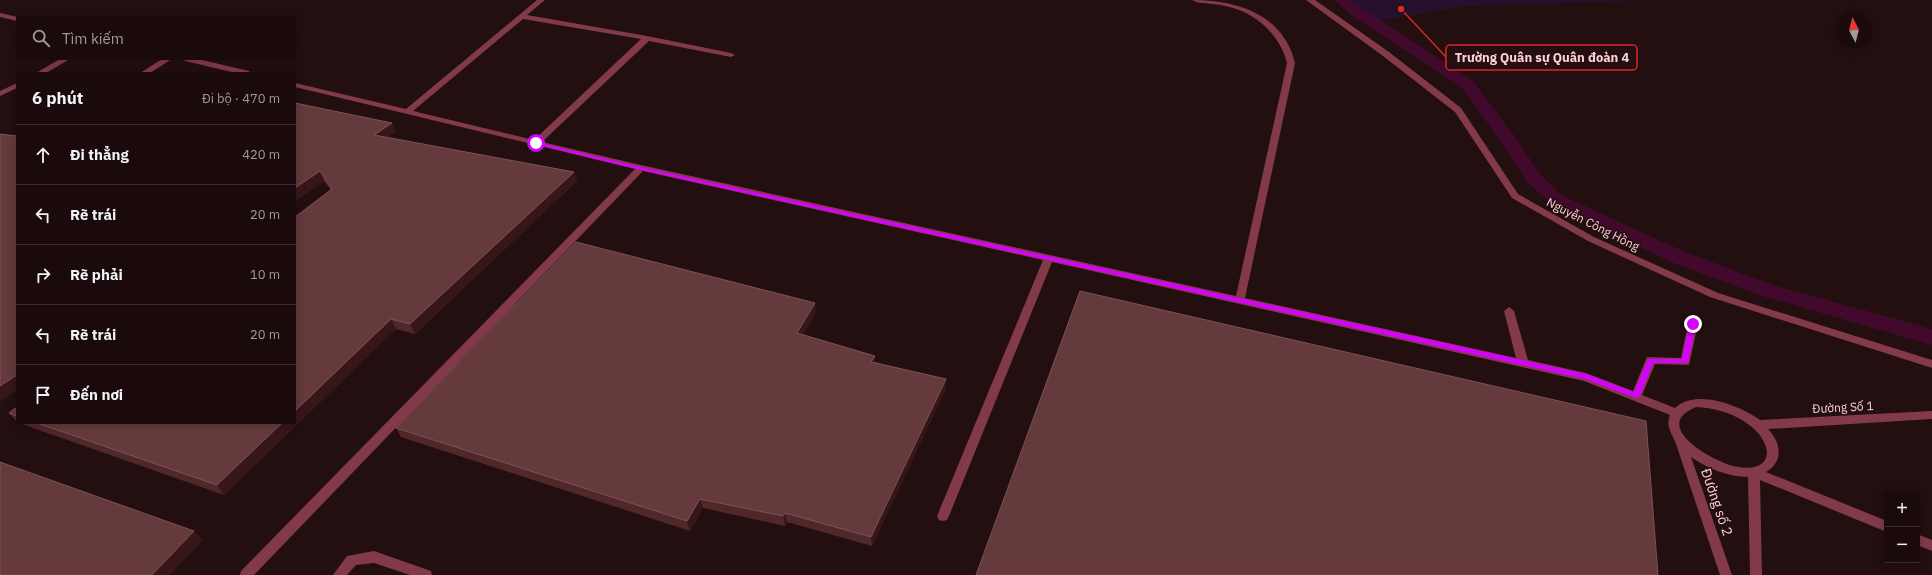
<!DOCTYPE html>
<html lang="vi">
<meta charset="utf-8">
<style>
body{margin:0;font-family:"IBM Plex Sans",sans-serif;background:#27181a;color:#f1f3f6}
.controls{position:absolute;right:12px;bottom:12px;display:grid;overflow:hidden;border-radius:0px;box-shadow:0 2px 10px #0003}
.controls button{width:36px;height:36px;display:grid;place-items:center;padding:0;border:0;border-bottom:1px solid #382b2d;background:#1a0a0c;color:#f1f3f6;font:20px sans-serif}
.compass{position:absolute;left:1836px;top:12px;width:36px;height:36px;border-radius:50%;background:#1a0a0c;box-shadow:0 2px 10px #0003;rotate:353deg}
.stop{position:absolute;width:12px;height:12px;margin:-9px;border:3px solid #d403f9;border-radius:50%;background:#fff}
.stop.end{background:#d403f9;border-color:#fff;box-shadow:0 1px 4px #0008}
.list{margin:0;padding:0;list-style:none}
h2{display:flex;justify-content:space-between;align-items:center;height:52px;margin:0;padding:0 16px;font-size:17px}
h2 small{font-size:13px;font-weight:400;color:#9f9a9d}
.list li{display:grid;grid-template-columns:26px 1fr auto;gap:12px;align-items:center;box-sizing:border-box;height:60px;padding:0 16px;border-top:1px solid #382b2d}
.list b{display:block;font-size:15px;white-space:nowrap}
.list em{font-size:13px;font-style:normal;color:#9f9a9d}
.icon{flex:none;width:22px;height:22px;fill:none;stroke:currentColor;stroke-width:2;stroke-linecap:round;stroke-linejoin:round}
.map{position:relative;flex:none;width:1932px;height:575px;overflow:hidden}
.search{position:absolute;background:#1a0a0c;box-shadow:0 2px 10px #0003;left:16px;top:16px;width:280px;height:44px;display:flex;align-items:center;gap:10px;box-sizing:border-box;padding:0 14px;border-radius:0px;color:#9f9a9d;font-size:15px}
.panel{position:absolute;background:#1a0a0c;box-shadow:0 2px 10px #0003;left:16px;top:72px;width:280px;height:352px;border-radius:0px}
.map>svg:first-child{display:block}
.green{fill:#25112d}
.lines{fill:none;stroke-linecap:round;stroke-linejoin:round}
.canal{fill:#410a2c;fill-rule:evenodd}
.minor{fill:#823a49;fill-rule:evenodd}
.wall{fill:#51282a}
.shaded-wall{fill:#371618}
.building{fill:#643a3d;stroke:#7c5255}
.route{fill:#d403f9}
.labels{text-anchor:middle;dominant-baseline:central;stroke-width:3;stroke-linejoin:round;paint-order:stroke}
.street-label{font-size:12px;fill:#fed1d7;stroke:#230e10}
.near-street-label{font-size:14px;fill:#fed1d7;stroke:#230e10}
.leader{fill:none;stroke:#d62828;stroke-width:1.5}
.callout-dot{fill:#d62828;stroke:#230e10;stroke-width:1.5}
.callout{fill:#230e10;stroke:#d62828;stroke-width:1.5}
.callout-label{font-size:13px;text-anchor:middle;font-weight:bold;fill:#fed1d7}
</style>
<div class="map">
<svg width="1932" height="575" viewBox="0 0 1932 575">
<rect width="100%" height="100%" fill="#230e10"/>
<path class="green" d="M1346,0h314l-193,6 -92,15z"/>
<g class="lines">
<path class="canal" d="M1334,0h16l123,81 43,57 24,36 23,22 122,56 91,34 156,43v16l-170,-49 -91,-34 -120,-58 -24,-22 -25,-39 -41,-56 -110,-72z"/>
<g class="minor">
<path d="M537,0h8l-18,15 120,21 84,17 4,2 -4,2 -82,-16 -107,101 99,23 595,131 51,-233c-6,-26 -29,-48 -54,-55 -12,-4 -25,-4 -37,-6l-4,-2c45,0 91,14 103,63l-50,235 271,60 -12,-47 5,-4 5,4 14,49 58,13 47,18 14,-34 34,1 7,-34 5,-4 5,4 -9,41 -34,-1 -13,31 33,13c22,-20 65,-2 85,12l172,-9v8l-164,10c13,13 16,33 -2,43l121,49v11l-127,-52 2,95h-12l-2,-98c-20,0 -41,-9 -57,-20l41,118h-12l-45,-134c-5,-10 -9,-16 -5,-26l-86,-34 -532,-119 -103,254 -2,4 -4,1 -4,-1 -2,-4 106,-256 -400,-89 -389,404h-14l1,-4 394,-402 -340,-82v-4l111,26zM523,19l118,20 -107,101 -121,-29zM1696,407c17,1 34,5 49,15 30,19 32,54 -12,44 -22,-6 -83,-40 -37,-59z"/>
<path d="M1306,0h9l74,52 72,56 57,86 76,43 124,56 214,67v8l-222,-71 -122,-56 -76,-43 -57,-86 -72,-56z"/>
<path d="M0,13l18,4 -1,4 -17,-4z"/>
<path d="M60,59h10l-24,14h-10z"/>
<path d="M162,59h10l-22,14h-10z"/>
<path d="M184,59h14l51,12 1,2h-14l-51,-12z"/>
<path d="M17,83v5l-17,8v-5z"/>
<path d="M1917,534l15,6v11l-15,-6z"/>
<path d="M374,551l57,20 1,4h-22l-36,-12 -18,2 -9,10h-14l14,-19z"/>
</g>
</g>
<g class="wall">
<path d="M295,103l97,20 4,9 -8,5 186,35 3,9 -162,153 -19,-5 -172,166 -205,-72h276l36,-233 -7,-9 -29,20z"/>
<path d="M816,312l-13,23 72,21v6l71,17v9l-74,158 -85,-24 -2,4 -82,-18 -13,23 -289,-94 -5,-9z"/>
<path d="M17,407v15l-8,-9z"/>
</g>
<g class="shaded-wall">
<path d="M392,123l4,9 -18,12 -4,-9z"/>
<path d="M320,171l4,10 -29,20v-13z"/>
<path d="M574,172l3,9 -162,153 -5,-10z"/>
<path d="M815,303l1,9 -17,30 -2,-9z"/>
<path d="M391,319l5,10 -172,166 -7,-10 65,-62h13v-12z"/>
<path d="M875,356l1,9 -5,-3z"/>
<path d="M17,375v15l-17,12v-16z"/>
<path d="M946,379v9l-74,158 -1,-9z"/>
<path d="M700,499l3,9 -13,23 -3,-10z"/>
<path d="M785,513l2,9 -2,4 -2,-10z"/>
<path d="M194,531l9,9 -33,35h-18z"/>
</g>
<g class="building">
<path d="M295,103l97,20 -18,12 200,37 -164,152 -19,-5 -96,92v-194l37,-28 -12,-18 -25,17z"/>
<path d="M0,134l17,2v239l-17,11z"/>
<path d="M576,242l239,61 -18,30 78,23 -4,6 75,17 -75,158 -86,-24 -2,3 -83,-17 -13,22 -291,-93z"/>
<path d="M1080,291l566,130 12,154h-682z"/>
<path d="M17,407v9l-8,-3z"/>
<path d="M37,423h245l-65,62z"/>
<path d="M0,462l194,69 -42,44h-152z"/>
</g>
<path class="route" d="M536,142l105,25 945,207 48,18 14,-33h34l7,-35 4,-3 3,3 -8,39h-35l-13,33 -4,2 -51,-19 -944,-209 -107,-26z"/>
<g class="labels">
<g class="street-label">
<text transform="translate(1593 224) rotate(27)">Nguyễn Công Hồng</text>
<text transform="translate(1843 407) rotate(-3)">Đường Số 1</text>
</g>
<g class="near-street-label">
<text transform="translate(1717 502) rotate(71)">Đường số 2</text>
</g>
</g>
<path class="leader" d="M1401 9L1446 57"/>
<circle class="callout-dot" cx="1401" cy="9" r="4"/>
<rect class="callout" x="1446" y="45" width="191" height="25" rx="4"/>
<g class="callout-label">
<text x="1542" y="62">Trường Quân sự Quân đoàn 4</text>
</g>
</svg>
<div class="controls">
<button>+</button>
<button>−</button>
</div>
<svg class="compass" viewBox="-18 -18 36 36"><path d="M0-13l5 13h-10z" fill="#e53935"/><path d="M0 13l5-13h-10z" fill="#9f9a9d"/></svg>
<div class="stop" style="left:536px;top:143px"></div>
<div class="stop end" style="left:1693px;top:324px"></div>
<div class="search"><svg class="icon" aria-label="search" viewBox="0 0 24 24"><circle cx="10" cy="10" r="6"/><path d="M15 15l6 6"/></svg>Tìm kiếm</div>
<section class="panel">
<h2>6 phút<small>Đi bộ · 470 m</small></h2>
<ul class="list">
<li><svg class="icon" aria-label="ahead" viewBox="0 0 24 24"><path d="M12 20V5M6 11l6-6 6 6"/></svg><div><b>Đi thẳng</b></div><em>420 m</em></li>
<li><svg class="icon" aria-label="left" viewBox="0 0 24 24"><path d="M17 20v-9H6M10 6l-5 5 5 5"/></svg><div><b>Rẽ trái</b></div><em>20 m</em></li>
<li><svg class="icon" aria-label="right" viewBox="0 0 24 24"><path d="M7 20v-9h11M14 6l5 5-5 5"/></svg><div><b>Rẽ phải</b></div><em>10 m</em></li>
<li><svg class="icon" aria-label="left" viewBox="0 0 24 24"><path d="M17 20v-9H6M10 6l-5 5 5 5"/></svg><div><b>Rẽ trái</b></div><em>20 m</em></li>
<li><svg class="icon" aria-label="arrive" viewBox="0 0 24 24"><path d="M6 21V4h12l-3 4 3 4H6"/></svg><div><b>Đến nơi</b></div></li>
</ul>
</section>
</div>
